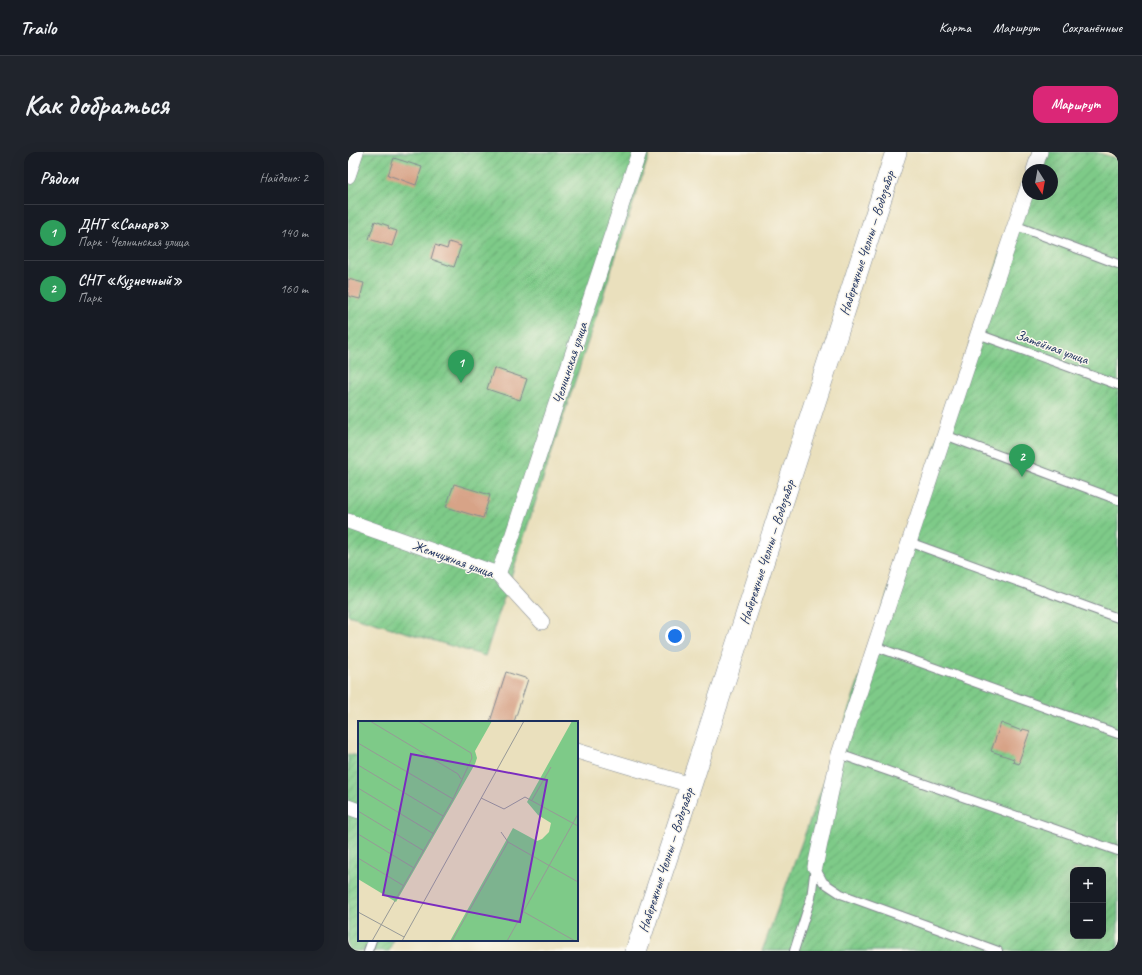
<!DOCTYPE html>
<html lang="ru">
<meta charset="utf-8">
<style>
body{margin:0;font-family:Caveat,sans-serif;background:#20242c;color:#f1f3f6}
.controls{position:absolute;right:12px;bottom:12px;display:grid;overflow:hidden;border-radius:8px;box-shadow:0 4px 16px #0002}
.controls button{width:36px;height:36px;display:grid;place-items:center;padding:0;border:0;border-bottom:1px solid #363941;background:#171b24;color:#f1f3f6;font:20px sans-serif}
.compass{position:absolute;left:674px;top:12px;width:36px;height:36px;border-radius:50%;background:#171b24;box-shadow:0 4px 16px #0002;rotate:169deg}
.you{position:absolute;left:327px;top:484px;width:14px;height:14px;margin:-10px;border:3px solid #fff;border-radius:50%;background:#1a73e8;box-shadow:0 0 0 6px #1a73e833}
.badge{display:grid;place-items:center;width:26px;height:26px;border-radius:50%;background:#db2777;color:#fff;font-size:13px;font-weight:700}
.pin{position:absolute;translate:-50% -33px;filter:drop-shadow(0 1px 2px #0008)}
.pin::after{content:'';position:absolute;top:21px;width:14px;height:12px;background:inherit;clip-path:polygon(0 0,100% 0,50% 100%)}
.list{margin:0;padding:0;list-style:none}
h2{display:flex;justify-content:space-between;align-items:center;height:52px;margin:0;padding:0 16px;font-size:17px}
h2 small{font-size:13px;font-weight:400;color:#9ea1a6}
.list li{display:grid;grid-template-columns:26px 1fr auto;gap:12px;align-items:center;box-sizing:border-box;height:56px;padding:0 16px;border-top:1px solid #363941}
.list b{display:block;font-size:15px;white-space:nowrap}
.list p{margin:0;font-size:13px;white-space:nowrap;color:#9ea1a6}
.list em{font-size:13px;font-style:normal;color:#9ea1a6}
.map{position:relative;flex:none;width:770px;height:799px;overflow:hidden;border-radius:12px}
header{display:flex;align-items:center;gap:24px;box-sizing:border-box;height:56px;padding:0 20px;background:#171b24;border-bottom:1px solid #363941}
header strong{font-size:19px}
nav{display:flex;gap:22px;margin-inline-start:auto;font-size:14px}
.intro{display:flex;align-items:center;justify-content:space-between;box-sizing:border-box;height:96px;padding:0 24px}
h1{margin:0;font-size:28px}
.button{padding:10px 18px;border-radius:12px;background:#db2777;color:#fff;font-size:14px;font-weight:700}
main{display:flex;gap:24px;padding:0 24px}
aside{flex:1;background:#171b24;border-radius:12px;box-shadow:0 4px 16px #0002}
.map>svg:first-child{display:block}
.garden{fill:url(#garden-furrows);stroke:#4c7c73;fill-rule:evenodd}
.building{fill:#d7a387}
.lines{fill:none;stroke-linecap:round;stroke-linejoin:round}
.service-casing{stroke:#82888e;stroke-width:10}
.minor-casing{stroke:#82888e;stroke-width:16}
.secondary-casing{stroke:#82888e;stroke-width:22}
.service{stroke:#fff;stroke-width:8}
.minor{stroke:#fff;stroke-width:15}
.secondary{stroke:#fff;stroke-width:21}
.labels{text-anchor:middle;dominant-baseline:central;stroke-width:3;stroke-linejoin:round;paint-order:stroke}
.street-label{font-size:14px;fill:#1b2f5e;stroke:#fbf7ec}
.inset-road{fill:none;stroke:#979997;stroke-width:1}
.view{fill:#7b2cbf;fill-opacity:0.15;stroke:#7b2cbf;stroke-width:2}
.inset-edge{fill:none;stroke:#1b2f5e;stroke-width:2}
</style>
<header>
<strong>Trailo</strong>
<nav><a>Карта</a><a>Маршрут</a><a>Сохранённые</a></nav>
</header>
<div class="intro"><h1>Как добраться</h1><a class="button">Маршрут</a></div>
<main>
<aside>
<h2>Рядом<small>Найдено: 2</small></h2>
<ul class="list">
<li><span class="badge" style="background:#2e9e5b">1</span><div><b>ДНТ «Санаръ»</b><p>Парк · Челнинская улица</p></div><em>140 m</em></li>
<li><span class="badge" style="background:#2e9e5b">2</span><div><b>СНТ «Кузнечный»</b><p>Парк</p></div><em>160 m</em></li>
</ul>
</aside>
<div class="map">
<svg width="770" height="799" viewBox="0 0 770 799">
<defs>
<pattern id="garden-furrows" width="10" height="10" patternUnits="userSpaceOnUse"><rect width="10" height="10" fill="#7eca88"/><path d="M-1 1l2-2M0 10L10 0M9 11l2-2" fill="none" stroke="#66a472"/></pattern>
</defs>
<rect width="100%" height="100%" fill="#fbf7ec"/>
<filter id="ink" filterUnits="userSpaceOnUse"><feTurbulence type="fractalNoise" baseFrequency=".025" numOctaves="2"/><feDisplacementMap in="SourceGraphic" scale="8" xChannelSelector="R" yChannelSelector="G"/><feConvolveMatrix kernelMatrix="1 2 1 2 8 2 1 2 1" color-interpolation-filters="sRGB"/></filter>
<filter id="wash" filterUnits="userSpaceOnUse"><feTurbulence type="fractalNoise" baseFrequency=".012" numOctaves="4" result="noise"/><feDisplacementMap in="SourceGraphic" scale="16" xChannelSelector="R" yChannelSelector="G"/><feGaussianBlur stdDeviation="0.9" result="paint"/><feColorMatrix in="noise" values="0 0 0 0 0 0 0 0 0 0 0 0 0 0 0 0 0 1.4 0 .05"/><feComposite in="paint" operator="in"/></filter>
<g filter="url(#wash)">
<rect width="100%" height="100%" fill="#eae0bd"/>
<g class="garden">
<path d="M0,0h302l-165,504 -137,-41z"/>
<path d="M686,0h62l22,7v792h-356l70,-191 196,-589v23h24v-24h-24zM725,718h30v66h-30z"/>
<path d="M0,602l11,2v184h34l-4,11h-41z"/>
</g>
<g id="blocks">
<g class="building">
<path d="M46,6l28,9 -6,18 -28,-10z"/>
<path d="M27,69l14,5 -1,2 9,3 -5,15 -23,-7z"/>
<path d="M101,90l12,4 -7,21 -23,-8 4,-14 12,4z"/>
<path d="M0,127l16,4 -4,16 -12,-3z"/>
<path d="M146,216l33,11 -7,21 -33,-11z"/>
<path d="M106,332l36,11 -7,23 -37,-11z"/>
<path d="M158,520l22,7 -14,43h-24z"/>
<path d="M653,571l21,8 1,-2 7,2 -11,30 1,1 -1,2 -6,-2 1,-3 -23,-8z"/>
</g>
</g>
</g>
<g filter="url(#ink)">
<use href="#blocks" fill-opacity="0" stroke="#82888e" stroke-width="1"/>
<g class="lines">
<defs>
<g id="service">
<path d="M666,73l104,39"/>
<path d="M630,182l140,51"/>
<path d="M597,283l173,65"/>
<path d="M561,390l209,76"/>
<path d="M526,494l244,88"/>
<path d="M491,602l279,97"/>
<path d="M467,715l8,15 18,12 157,57"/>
<path d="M20,799l4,-11"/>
<path d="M446,799l17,-53 4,-31"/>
</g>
<g id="minor">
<path d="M686,18l6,-18"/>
<path d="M0,24l8,-24"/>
<path d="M0,369l150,53 44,48"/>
<path d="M150,422l14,-37 127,-385"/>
<path d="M229,599l114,34"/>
<path d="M0,655l11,4"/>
<path d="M467,715l24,-113 139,-420 50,-147"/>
</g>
<path id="secondary" d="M288,799l55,-166 205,-633"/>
</defs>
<use href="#service" class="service-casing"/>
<use href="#minor" class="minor-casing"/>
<use href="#secondary" class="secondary-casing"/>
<use href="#service" class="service"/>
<use href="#minor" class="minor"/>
<use href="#secondary" class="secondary"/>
</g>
</g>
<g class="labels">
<g class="street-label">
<text transform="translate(519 91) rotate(-72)">Набережные Челны — Водозабор</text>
<text transform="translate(704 195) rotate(20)">Затейная улица</text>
<text transform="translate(222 211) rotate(-72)">Челнинская улица</text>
<text transform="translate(419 400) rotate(-72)">Набережные Челны — Водозабор</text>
<text transform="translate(105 407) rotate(20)">Жемчужная улица</text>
<text transform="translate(318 708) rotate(-72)">Набережные Челны — Водозабор</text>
</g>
</g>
<g transform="translate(10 569)">
<rect width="220" height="220" fill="#eae0bd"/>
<path d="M0,0h134l-17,30 2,7 -2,6 -79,138 -38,-23zM214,0h6v220h-128l63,-113 24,13 5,-2 7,-7 2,-9 -13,-8 -11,-13z" fill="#7eca88"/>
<path class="inset-road" d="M12,0l88,53 3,5M0,22l95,56M0,44l85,51M0,67l76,46M123,77l23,11 21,-12 53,29M174,79l19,-33M0,90l66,40M143,111l7,10 70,40M0,113l56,34M0,137l46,28M0,191l46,25M166,191l51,29M14,220l81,-142 19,-41 -1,-5 -53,-32M44,220l122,-220M94,220l56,-99M149,220l71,-127"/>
<path class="view" d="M53,33l136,26 -27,142 -137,-27z"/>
<rect width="220" height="220" class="inset-edge"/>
</g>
</svg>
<div class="controls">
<button>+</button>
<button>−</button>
</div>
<svg class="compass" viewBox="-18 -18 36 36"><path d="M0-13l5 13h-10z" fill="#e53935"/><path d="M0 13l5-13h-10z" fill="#9ea1a6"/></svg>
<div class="you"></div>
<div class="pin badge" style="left:113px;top:231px;background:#2e9e5b">1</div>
<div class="pin badge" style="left:674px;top:325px;background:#2e9e5b">2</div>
</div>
</main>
